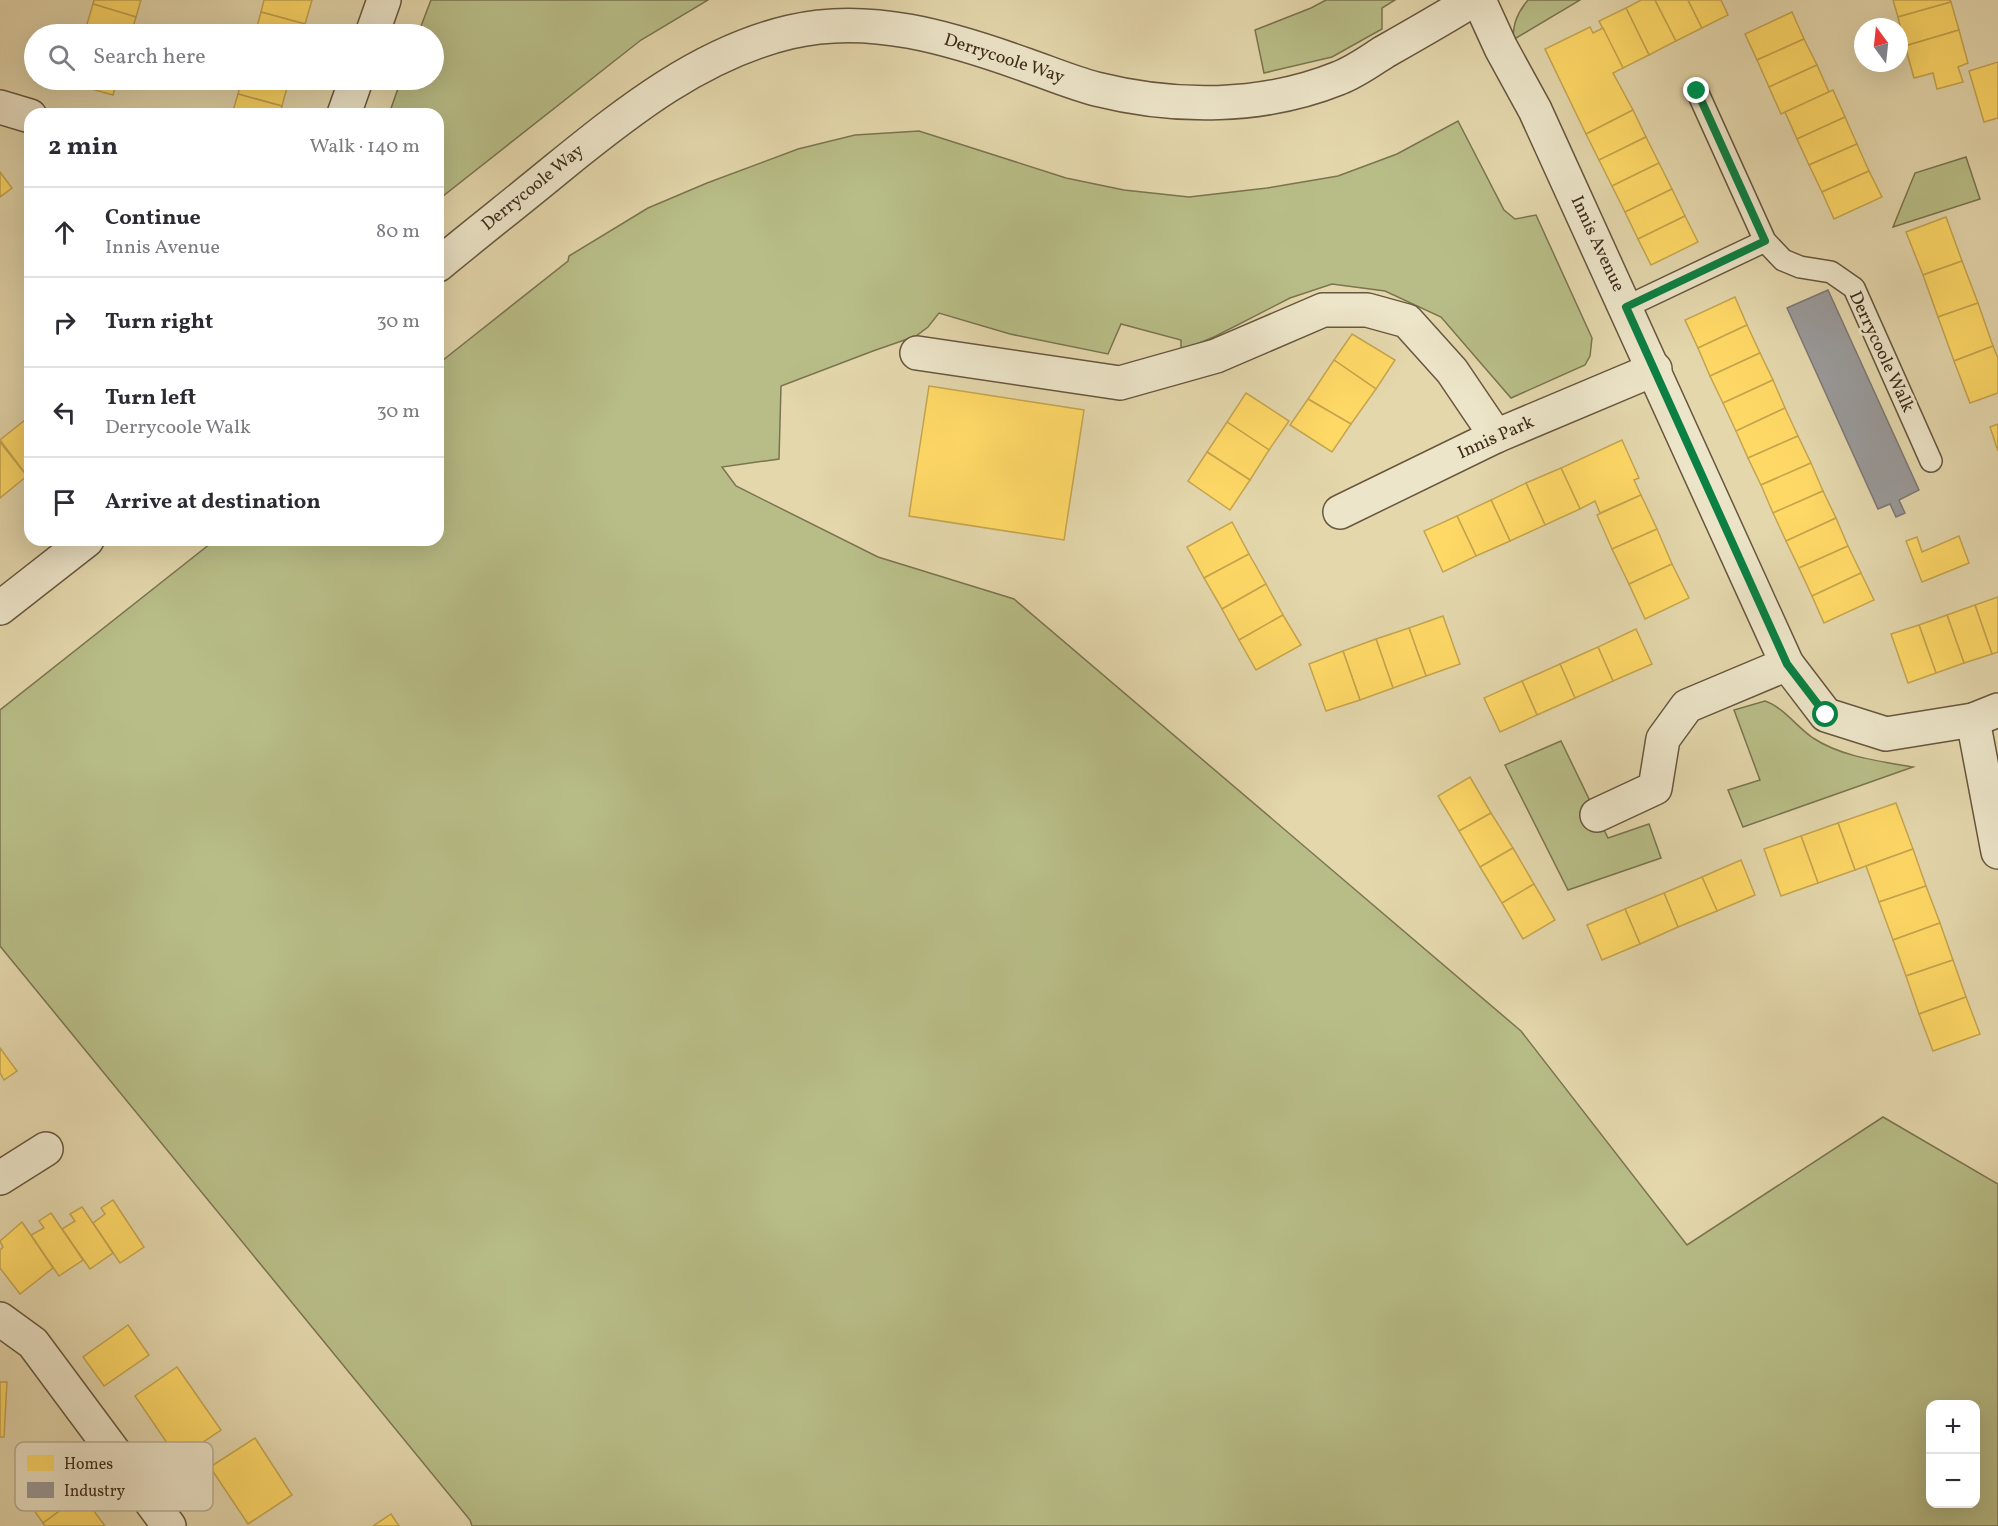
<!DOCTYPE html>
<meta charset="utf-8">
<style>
body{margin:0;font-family:Vollkorn,serif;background:#f7f7f7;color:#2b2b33}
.controls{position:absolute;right:18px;bottom:18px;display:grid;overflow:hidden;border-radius:12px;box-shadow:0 6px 24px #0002}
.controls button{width:54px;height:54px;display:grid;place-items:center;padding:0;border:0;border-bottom:2px solid #e1e1e2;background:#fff;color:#2b2b33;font:30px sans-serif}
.compass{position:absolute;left:1854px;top:18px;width:54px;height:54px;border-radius:50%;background:#fff;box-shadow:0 6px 24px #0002;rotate:345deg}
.stop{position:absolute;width:18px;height:18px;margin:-14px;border:4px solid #0b8043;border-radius:50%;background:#fff}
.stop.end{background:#0b8043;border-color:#fff;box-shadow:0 2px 6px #0008}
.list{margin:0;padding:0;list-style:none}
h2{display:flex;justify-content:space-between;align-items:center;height:78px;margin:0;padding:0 24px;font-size:26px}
h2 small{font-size:20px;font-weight:400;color:#7c7c81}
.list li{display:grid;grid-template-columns:39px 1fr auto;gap:18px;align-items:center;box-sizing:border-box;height:90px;padding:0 24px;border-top:2px solid #e1e1e2}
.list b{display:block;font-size:22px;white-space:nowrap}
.list p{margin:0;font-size:20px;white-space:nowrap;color:#7c7c81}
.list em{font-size:20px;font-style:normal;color:#7c7c81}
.icon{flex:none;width:33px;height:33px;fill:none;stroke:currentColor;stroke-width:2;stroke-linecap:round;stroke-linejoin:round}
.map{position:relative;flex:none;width:1998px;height:1526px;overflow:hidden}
.search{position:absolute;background:#fff;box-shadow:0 6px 24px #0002;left:24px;top:24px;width:420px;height:66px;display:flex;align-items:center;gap:15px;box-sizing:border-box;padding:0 21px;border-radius:33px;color:#7c7c81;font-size:22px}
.panel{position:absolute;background:#fff;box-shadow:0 6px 24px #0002;left:24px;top:108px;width:420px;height:438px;border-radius:18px}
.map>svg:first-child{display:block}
.green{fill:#b8bd87;stroke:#7a7450;stroke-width:1.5;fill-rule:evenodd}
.homes{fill:#ffd966;stroke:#c5a54f;stroke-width:1.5}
.industry{fill:#999;stroke:#7d7873;stroke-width:1.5}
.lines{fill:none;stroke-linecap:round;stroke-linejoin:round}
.service-casing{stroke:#67573e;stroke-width:24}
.minor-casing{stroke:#67573e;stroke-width:36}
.service{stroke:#ede5c9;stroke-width:21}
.minor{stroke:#ede5c9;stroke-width:33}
.route{stroke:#0b8043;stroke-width:8}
.labels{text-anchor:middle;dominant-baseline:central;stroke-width:6;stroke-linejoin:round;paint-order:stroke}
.street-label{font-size:18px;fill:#3d2c1a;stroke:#ede5c9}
.key{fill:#ede5c9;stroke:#b8ae94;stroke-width:1.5}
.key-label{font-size:16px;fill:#3d2c1a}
</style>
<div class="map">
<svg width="1998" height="1526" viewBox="0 0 1998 1526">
<rect width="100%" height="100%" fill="#e4d7ac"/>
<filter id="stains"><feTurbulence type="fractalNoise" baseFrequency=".00333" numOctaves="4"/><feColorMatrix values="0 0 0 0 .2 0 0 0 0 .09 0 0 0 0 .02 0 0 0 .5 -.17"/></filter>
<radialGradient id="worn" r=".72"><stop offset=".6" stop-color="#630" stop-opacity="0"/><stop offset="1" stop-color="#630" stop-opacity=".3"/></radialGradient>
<g class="green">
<path d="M431,0h277l-67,40 -203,160v-86h-49l12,-34h33v-46h-16z"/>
<path d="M1326,0h69l-13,8v21l-50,28 -68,16 -9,-43 56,-22z"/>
<path d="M1528,0h52l-67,40c0,-16 4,-27 15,-40z"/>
<path d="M1458,121l46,89 11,9 21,-4 56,123 -2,18 -5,9 -74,33 -70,-81 -56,-26 -53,-7 -42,14 -74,38 -35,15v-11l-60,-16 -13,30 -98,-20 -71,-21 -11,14 -12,9 -43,15 -92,35 -2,73 -57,8 14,19 142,71 136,42 507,432 166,214 196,-128 115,67v342h-1526l-2,-6 -470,-574v-236l215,-170h223v-176l130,-103 1,-5 79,-48 59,-25 91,-34 57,-14 64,-4 147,47 58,12 65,7 78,-9 71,-12 59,-22zM1930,1404h46v100h-46z"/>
<path d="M1966,157l14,42 -87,28 22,-54z"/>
<path d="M1765,701c18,6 32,26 48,37 29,19 66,23 100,29l-170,60 -15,-37 32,-10 -26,-70z"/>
<path d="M1561,741l47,97 41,-14 12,34 -93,32 -63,-125z"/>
</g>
<g class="homes">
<path d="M94,0h47l-5,17 -43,-13z"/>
<path d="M264,0h48l-7,24 -44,-12z"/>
<path d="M1641,0h14l21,41 -27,14 -23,-47z"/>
<path d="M1655,0h33l14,28 -26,13z"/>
<path d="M1688,0h33l7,15 -26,13z"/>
<path d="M1893,0h57l1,2 -53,15z"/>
<path d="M1951,2l8,28 -54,16 -7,-29z"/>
<path d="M93,4l43,13 -5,17h-47z"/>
<path d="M1626,8l23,47 -26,13 -24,-47z"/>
<path d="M261,12l44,12 -3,10h-47z"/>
<path d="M1792,12l12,27 -47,21 -12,-26z"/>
<path d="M1590,27l3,6 10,-5 20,40 -10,5 20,37 -47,24 -41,-85z"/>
<path d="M1959,30l9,33 -10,4 5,15 -26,7 -4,-16 -19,5 -9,-32z"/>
<path d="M1804,39l13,26 -48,22 -12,-27z"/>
<path d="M1998,62v56l-14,4 -15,-51z"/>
<path d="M1817,65l12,27 -48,22 -12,-27z"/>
<path d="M71,80h46l-4,15 -43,-12z"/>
<path d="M242,80h47l-7,26 -44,-12z"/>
<path d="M1833,90l12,27 -48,22 -12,-27z"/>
<path d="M238,94l44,12 -2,8h-48z"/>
<path d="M1633,110l13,27 -47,23 -13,-26z"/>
<path d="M1845,117l12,27 -48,21 -12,-26z"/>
<path d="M1646,137l13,26 -47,23 -13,-26z"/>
<path d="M1857,144l12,27 -47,21 -13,-27z"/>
<path d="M1659,163l13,26 -47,23 -13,-26z"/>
<path d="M1869,171l13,26 -48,22 -12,-27z"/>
<path d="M0,172l12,16 -12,9z"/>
<path d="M1672,189l13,27 -47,23 -13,-27z"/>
<path d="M1685,216l13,26 -47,23 -13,-26z"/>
<path d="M1946,217l16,44 -39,14 -17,-43z"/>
<path d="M1962,261l16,42 -40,14 -15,-42z"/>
<path d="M1735,297l12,28 -49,23 -13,-28z"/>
<path d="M1978,303l15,43 -39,15 -16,-44z"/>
<path d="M1747,325l13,28 -50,23 -12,-28z"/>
<path d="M1352,334l43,26 -19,29 -42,-29z"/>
<path d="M1993,346l5,12v35l-28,10 -16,-42z"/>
<path d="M1760,353l13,27 -50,23 -13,-27z"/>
<path d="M1334,360l42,29 -25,35 -43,-25z"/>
<path d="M1773,380l12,28 -49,23 -13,-28z"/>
<path d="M929,386l155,24 -20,130 -155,-24z"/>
<path d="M1246,393l43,28 -20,29 -42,-28z"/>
<path d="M1308,399l43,25 -19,28 -42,-27z"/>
<path d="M1785,408l13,28 -50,22 -12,-27z"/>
<path d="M30,416v58l-3,2 -27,-36z"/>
<path d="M1227,422l42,28 -19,30 -43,-28z"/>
<path d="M1998,424v27l-8,-24z"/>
<path d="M1798,436l13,27 -50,22 -13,-27z"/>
<path d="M1622,440l17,38 -5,2 7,15 -41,18 -5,-12 -15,8 -19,-41z"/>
<path d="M0,442l27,34 -27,22z"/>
<path d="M1207,452l43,28 -20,30 -42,-29z"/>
<path d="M1811,463l12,28 -50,22 -12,-28z"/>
<path d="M1561,468l19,41 -35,16 -19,-42z"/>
<path d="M1526,483l19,42 -35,16 -19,-41z"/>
<path d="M1823,491l13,27 -50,23 -13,-28z"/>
<path d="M1641,495l16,34 -45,20 -15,-34z"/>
<path d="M1491,500l19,41 -34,15 -19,-40z"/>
<path d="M1457,516l19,40 -33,16 -19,-41z"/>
<path d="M1836,518l12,28 -49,22 -13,-27z"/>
<path d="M1232,522l17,32 -45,24 -17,-31z"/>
<path d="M1657,529l15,35 -43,20 -17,-35z"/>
<path d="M1959,536l10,27 -47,19 -16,-41 11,-4 5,15z"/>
<path d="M1848,546l13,27 -49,23 -13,-28z"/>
<path d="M1249,554l17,30 -44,25 -18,-31z"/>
<path d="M1672,564l17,34 -44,21 -16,-35z"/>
<path d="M1861,573l13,27 -50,23 -12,-27z"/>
<path d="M1266,584l17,31 -44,25 -17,-31z"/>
<path d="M1998,597v55l-6,2 -17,-49z"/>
<path d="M1975,605l17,49 -28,9 -17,-48z"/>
<path d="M1283,615l18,30 -45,25 -17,-30z"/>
<path d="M1947,615l17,48 -28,10 -17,-48z"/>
<path d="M1443,616l17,48 -34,12 -17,-48z"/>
<path d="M1919,625l17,48 -28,10 -17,-49z"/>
<path d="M1409,628l17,48 -33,12 -17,-49z"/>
<path d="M1636,629l16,35 -39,17 -15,-34z"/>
<path d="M1376,639l17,49 -33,12 -17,-49z"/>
<path d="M1598,647l15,34 -38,17 -15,-34z"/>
<path d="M1343,651l17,49 -34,11 -17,-47z"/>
<path d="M1560,664l15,34 -38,17 -15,-34z"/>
<path d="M1522,681l15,34 -37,17 -16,-34z"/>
<path d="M1470,777l21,36 -32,18 -21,-35z"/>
<path d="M1896,803l17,46 -58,21 -17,-47z"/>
<path d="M1491,813l22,35 -33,19 -21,-36z"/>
<path d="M1838,823l17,47 -37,13 -17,-47z"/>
<path d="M1801,836l17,47 -37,13 -17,-47z"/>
<path d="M1513,848l21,36 -32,19 -22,-36z"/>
<path d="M1913,849l13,37 -47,16 -13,-36z"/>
<path d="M1741,860l14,35 -38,16 -15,-34z"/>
<path d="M1702,877l15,34 -39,16 -14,-34z"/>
<path d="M1534,884l21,36 -32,19 -21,-36z"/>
<path d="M1926,886l14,37 -47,17 -14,-38z"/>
<path d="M1664,893l14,34 -38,17 -15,-35z"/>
<path d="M1625,909l15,35 -38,16 -15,-35z"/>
<path d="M1940,923l13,37 -47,16 -13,-36z"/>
<path d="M1953,960l13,37 -47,17 -13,-38z"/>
<path d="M1966,997l14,37 -47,17 -14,-37z"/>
<path d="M0,1048l17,23 -13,9 -4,-7z"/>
<path d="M113,1200l31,47 -24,16 -27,-40 12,-9 -4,-6z"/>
<path d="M82,1207l31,46 -23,16 -28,-40 13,-8 -5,-7z"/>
<path d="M51,1213l32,47 -24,16 -28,-41 13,-7 -5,-7z"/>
<path d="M22,1222l31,46 -33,26 -20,-26v-18l3,-3 -3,-6z"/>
<path d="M128,1325l21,30 -45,31 -21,-29z"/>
<path d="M177,1367l44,63 -43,29 -43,-63z"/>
<path d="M0,1382h7l-3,55h-4z"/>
<path d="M255,1438l37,57 -44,29 -38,-57z"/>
<path d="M55,1457l27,38 -39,28 -27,-38z"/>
<path d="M82,1495l23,31h-60l-2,-3z"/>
<path d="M391,1514l8,12h-26z"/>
</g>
<path class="industry" d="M1828,290l91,200 -20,10 6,13 -9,4 -6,-13 -12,5 -91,-201z"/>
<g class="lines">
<defs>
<g id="service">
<path d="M1697,91l68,150 18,19 17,7 31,5 23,16 77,173"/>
<path d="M1626,307l139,-66"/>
</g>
<g id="minor">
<path d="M1479,0l22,48 34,62 252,554 39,51 60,19 87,-14 25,-10"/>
<path d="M372,34l12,-34"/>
<path d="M0,107l30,9"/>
<path d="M344,114l12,-34"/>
<path d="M438,265c40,-33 81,-65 121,-98 69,-56 142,-114 231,-135 79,-19 161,6 236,33 23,8 47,18 70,24 80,20 166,20 243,-11 16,-6 31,-17 45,-26 30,-17 60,-34 89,-52"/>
<path d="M917,353l203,30 96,-27 107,-46h44l40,11 45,50 44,65"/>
<path d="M1340,512l156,-76 159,-67"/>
<path d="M0,608l87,-68"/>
<path d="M1973,720l25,132"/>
<path d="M1597,815l58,-27 8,-49 24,-33 100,-42"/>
<path d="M0,1178l46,-29"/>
<path d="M0,1319l33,24 136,183"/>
</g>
</defs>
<use href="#service" class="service-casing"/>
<use href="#minor" class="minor-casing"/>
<use href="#service" class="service"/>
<use href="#minor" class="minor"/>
</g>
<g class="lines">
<path class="route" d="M1697,91l68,150 -139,66 161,357 39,51"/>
</g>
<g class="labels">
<g class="street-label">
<text transform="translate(1004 59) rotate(18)">Derrycoole Way</text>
<text transform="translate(533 188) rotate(-39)">Derrycoole Way</text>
<text transform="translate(1597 244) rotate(65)">Innis Avenue</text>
<text transform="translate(1881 352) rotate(65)">Derrycoole Walk</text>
<text transform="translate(1496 438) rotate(-24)">Innis Park</text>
</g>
</g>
<rect x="15" y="1442" width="198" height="69" rx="9" class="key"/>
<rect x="27" y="1455" width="27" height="16" fill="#ffd966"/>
<rect x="27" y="1482" width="27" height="16" fill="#999"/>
<g class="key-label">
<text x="64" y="1469">Homes</text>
<text x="64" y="1496">Industry</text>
</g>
<rect width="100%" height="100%" filter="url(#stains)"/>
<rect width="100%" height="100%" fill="url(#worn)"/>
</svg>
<div class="controls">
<button>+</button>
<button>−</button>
</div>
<svg class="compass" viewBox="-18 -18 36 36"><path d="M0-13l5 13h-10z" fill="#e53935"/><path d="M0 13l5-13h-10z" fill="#7c7c81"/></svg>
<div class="stop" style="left:1826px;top:715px"></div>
<div class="stop end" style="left:1697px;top:91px"></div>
<div class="search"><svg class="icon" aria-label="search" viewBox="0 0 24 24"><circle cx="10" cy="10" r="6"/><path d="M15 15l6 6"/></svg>Search here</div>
<section class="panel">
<h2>2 min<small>Walk · 140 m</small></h2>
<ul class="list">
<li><svg class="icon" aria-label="ahead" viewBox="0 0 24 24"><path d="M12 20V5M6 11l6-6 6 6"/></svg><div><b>Continue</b><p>Innis Avenue</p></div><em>80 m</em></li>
<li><svg class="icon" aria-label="right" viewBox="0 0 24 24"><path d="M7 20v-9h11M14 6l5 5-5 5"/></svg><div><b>Turn right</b></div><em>30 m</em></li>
<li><svg class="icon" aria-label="left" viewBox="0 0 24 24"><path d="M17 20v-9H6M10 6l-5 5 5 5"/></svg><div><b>Turn left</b><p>Derrycoole Walk</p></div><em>30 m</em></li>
<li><svg class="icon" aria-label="arrive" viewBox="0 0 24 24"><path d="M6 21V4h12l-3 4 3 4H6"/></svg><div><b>Arrive at destination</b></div></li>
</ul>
</section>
</div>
